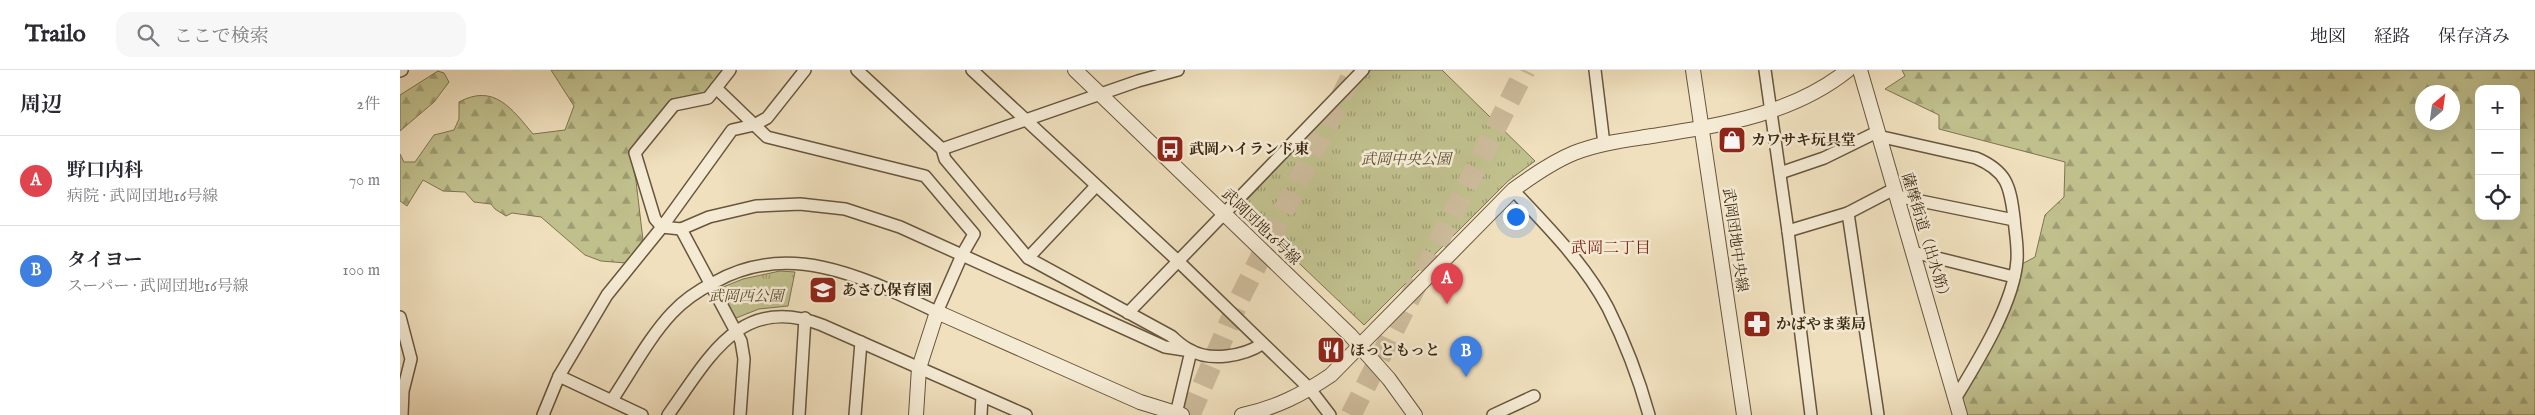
<!DOCTYPE html>
<html lang="ja">
<meta charset="utf-8">
<style>
body{margin:0;font-family:"IM FELL English","Noto Serif JP",serif;background:#f7f7f7;color:#2b2b33}
.controls{position:absolute;right:15px;top:15px;display:grid;overflow:hidden;border-radius:10px;box-shadow:0 5px 20px #0002}
.controls button{width:45px;height:45px;display:grid;place-items:center;padding:0;border:0;border-bottom:1px solid #e1e1e2;background:#fff;color:#2b2b33;font:25px sans-serif}
.compass{position:absolute;left:2015px;top:15px;width:45px;height:45px;border-radius:50%;background:#fff;box-shadow:0 5px 20px #0002;rotate:29deg}
.you{position:absolute;left:1115px;top:146px;width:18px;height:18px;margin:-12px;border:4px solid #fff;border-radius:50%;background:#1a73e8;box-shadow:0 0 0 8px #1a73e833}
.badge{display:grid;place-items:center;width:32px;height:32px;border-radius:50%;background:#7c3aed;color:#fff;font-size:16px;font-weight:700}
.pin{position:absolute;translate:-50% -41px;filter:drop-shadow(0 1px 2px #0008)}
.pin::after{content:'';position:absolute;top:26px;width:18px;height:15px;background:inherit;clip-path:polygon(0 0,100% 0,50% 100%)}
.list{margin:0;padding:0;list-style:none}
h2{display:flex;justify-content:space-between;align-items:center;height:65px;margin:0;padding:0 20px;font-size:21px}
h2 small{font-size:16px;font-weight:400;color:#7c7c81}
.list li{display:grid;grid-template-columns:32px 1fr auto;gap:15px;align-items:center;box-sizing:border-box;height:90px;padding:0 20px;border-top:1px solid #e1e1e2}
.list b{display:block;font-size:19px;white-space:nowrap}
.list p{margin:0;font-size:16px;white-space:nowrap;color:#7c7c81}
.list em{font-size:16px;font-style:normal;color:#7c7c81}
.icon{flex:none;width:28px;height:28px;fill:none;stroke:currentColor;stroke-width:2;stroke-linecap:round;stroke-linejoin:round}
.map{position:relative;flex:none;width:2135px;height:345px;overflow:hidden}
header{display:flex;align-items:center;gap:30px;box-sizing:border-box;height:70px;padding:0 25px;background:#fff;border-bottom:1px solid #e1e1e2}
header strong{font-size:24px}
nav{display:flex;gap:28px;margin-inline-start:auto;font-size:18px}
.search{width:350px;height:45px;background:#f7f7f7;display:flex;align-items:center;gap:12px;box-sizing:border-box;padding:0 18px;border-radius:15px;color:#7c7c81;font-size:19px}
main{display:flex}
aside{flex:1;background:#fff}
.map>svg:first-child{display:block}
.forest{fill:url(#forest-firs);stroke:#7d744f;fill-rule:evenodd}
.park{fill:url(#park-tufts);stroke:#7d744f}
.lines{fill:none;stroke-linecap:round;stroke-linejoin:round}
.motorway-tunnel{stroke:#ccbb9b;stroke-width:21;stroke-dasharray:21 11;stroke-linecap:butt}
.minor-casing{stroke:#68563c;stroke-width:14}
.tertiary-casing{stroke:#68563c;stroke-width:16}
.minor{stroke:#f5ebd5;stroke-width:11}
.tertiary{stroke:#f5ebd5;stroke-width:14}
.labels{text-anchor:middle;dominant-baseline:central;stroke-width:5;stroke-linejoin:round;paint-order:stroke}
.poi-label{font-size:15px;font-weight:bold;fill:#3a2811;stroke:#f5ebd5;text-anchor:start}
.park-label{font-size:15px;font-style:italic;fill:#5c4e30;stroke:#f5ebd5}
.street-label{font-size:15px;fill:#3a2811;stroke:#f5ebd5}
.neighbourhood-label{font-size:16px;fill:#7a1f14;stroke:#f5ebd5}
</style>
<header>
<strong>Trailo</strong>
<div class="search"><svg class="icon" aria-label="search" viewBox="0 0 24 24"><circle cx="10" cy="10" r="6"/><path d="M15 15l6 6"/></svg>ここで検索</div>
<nav><a>地図</a><a>経路</a><a>保存済み</a></nav>
</header>
<main>
<aside>
<h2>周辺<small>2件</small></h2>
<ul class="list">
<li><span class="badge" style="background:#e0444e">A</span><div><b>野口内科</b><p>病院 · 武岡団地16号線</p></div><em>70 m</em></li>
<li><span class="badge" style="background:#3f7fe0">B</span><div><b>タイヨー</b><p>スーパー · 武岡団地16号線</p></div><em>100 m</em></li>
</ul>
</aside>
<div class="map">
<svg width="2135" height="345" viewBox="0 0 2135 345">
<defs>
<pattern id="forest-firs" width="22" height="20" patternUnits="userSpaceOnUse" patternTransform="scale(1.25)"><rect width="22" height="20" fill="#c0c08d"/><path d="M5 1l3.5 6h-7zM16 11l3.5 6h-7z" fill="#9d9c72"/></pattern>
<pattern id="park-tufts" width="24" height="20" patternUnits="userSpaceOnUse" patternTransform="scale(1.25)"><rect width="24" height="20" fill="#c0c08d"/><path d="M3 7l-1-3M5 7V3M7 7l1-3M15 17l-1-3M17 17v-4M19 17l1-3" fill="none" stroke="#9d9c72"/></pattern>
</defs>
<rect width="100%" height="100%" fill="#f0e0be"/>
<filter id="stains"><feTurbulence type="fractalNoise" baseFrequency=".004" numOctaves="4"/><feColorMatrix values="0 0 0 0 .2 0 0 0 0 .09 0 0 0 0 .02 0 0 0 .5 -.17"/></filter>
<radialGradient id="worn" r=".72"><stop offset=".6" stop-color="#630" stop-opacity="0"/><stop offset="1" stop-color="#630" stop-opacity=".3"/></radialGradient>
<g class="forest">
<path d="M151,0h174l-21,25 -33,4 -41,52 6,30 7,59 -17,23 -25,-2 -16,-6 -44,-38 -29,-4 -6,3 -11,-7 -4,-5 -17,-2 -9,-10 -22,-1 -20,-11 -16,26 -7,-5v-47l4,8h11l19,-27 20,-5 5,-11v-17c35,-19 53,7 74,32l32,-4 9,-24z"/>
<path d="M1502,0h633v345h-574l-2,-15 61,-135 15,-8 10,-42 19,-18 1,-35 -126,-33v-14l-54,-26 20,-13zM2079,19h37v127h-37zM2022,22h30v30h-30z"/>
<path d="M38,1l6,2 5,9 -15,20 -34,29v-36z"/>
</g>
<g class="park">
<path d="M971,0h71l93,91 -27,20 -144,144 -124,-118z"/>
<path d="M380,201l15,1 -7,34 -29,3 -23,9 -18,-29 25,-10z"/>
</g>
<g class="lines">
<g class="motorway-tunnel">
<path d="M790,345l50,-117 110,-219"/>
<path d="M951,345l174,-345"/>
</g>
<defs>
<g id="minor">
<path d="M457,0l85,79 3,10 83,99 143,78c6,5 12,11 19,14 20,12 54,6 72,-6"/>
<path d="M572,0l207,192 131,127 20,26"/>
<path d="M1195,0l9,74"/>
<path d="M1365,0l23,161 23,184"/>
<path d="M0,1l2,-1"/>
<path d="M316,18l-8,10 -34,7 -39,48 20,66 7,8 19,2 28,-12 47,-11 44,-2 45,5 55,18 265,120 26,4 -15,63"/>
<path d="M1478,66l98,22c31,13 34,28 38,60 1,14 4,27 3,42 -3,43 -39,101 -62,139"/>
<path d="M542,79l196,-68 40,-11"/>
<path d="M1380,103l44,-15 53,-26"/>
<path d="M1113,120c34,36 72,74 95,118 17,34 31,71 41,107"/>
<path d="M1496,126l118,24"/>
<path d="M1448,143l30,202"/>
<path d="M281,159l60,112 3,18 -4,56"/>
<path d="M1388,161l60,-18 46,-24"/>
<path d="M1513,182l101,25"/>
<path d="M628,188l68,-72"/>
<path d="M728,243l235,-243"/>
<path d="M0,247l11,42 -8,32 -1,24"/>
<path d="M159,306l83,39"/>
<path d="M212,330c18,-27 38,-64 60,-87 12,-13 27,-23 43,-31 76,-43 152,-3 222,30l25,-57 12,-21 -49,-58 -158,-39 -51,-49 14,-18"/>
<path d="M143,345l16,-39 48,-81 55,-68 70,-97 22,-5 13,-7 38,-48"/>
<path d="M268,345c41,-57 72,-122 154,-90l204,90"/>
<path d="M399,345l6,-97"/>
<path d="M455,345l6,-73"/>
<path d="M581,345l1,-19"/>
<path d="M1093,345l41,-19"/>
</g>
<g id="tertiary">
<path d="M675,0l275,265 39,44 26,36"/>
<path d="M1293,0l51,345"/>
<path d="M1460,0l100,345"/>
<path d="M516,345l3,-47 18,-56 203,90 42,13"/>
<path d="M842,345c34,-7 61,-21 89,-40l182,-185c19,-14 39,-28 61,-37 25,-10 52,-13 78,-17 69,-11 140,-21 196,-66"/>
</g>
</defs>
<use href="#minor" class="minor-casing"/>
<use href="#tertiary" class="tertiary-casing"/>
<use href="#minor" class="minor"/>
<use href="#tertiary" class="tertiary"/>
</g>
<defs>
<symbol id="shop-square" viewBox="-11 -11 22 22"><rect x="-9" y="-9" width="18" height="18" rx="4" fill="#8f2418" stroke="#f5ebd5"/><path d="M-5-2.5h2.3a2.7 3.5 0 0 1 5.4 0H5L5.5 6h-11ZM-1.5-2.5h3a1.5 2.3 0 0 0-3 0Z" fill="#fff"/></symbol>
<symbol id="bus-square" viewBox="-11 -11 22 22"><rect x="-9" y="-9" width="18" height="18" rx="4" fill="#8f2418" stroke="#f5ebd5"/><path d="M-5-6H5V4H4V6H2V4H-2V6H-4V4H-5ZM-3.5-4V0h7V-4ZM-3.5 1.2v1.5H-2V1.2ZM2 1.2v1.5H3.5V1.2Z" fill="#fff"/></symbol>
<symbol id="school-square" viewBox="-11 -11 22 22"><rect x="-9" y="-9" width="18" height="18" rx="4" fill="#8f2418" stroke="#f5ebd5"/><path d="M0-5L7-2L0 1L-7-2ZM-4 1L0 2.5L4 1V4Q0 6-4 4Z" fill="#fff"/></symbol>
<symbol id="pharmacy-square" viewBox="-11 -11 22 22"><rect x="-9" y="-9" width="18" height="18" rx="4" fill="#8f2418" stroke="#f5ebd5"/><path d="M-2-6h4v4h4v4h-4v4h-4v-4h-4v-4h4Z" fill="#fff"/></symbol>
<symbol id="restaurant-square" viewBox="-11 -11 22 22"><rect x="-9" y="-9" width="18" height="18" rx="4" fill="#8f2418" stroke="#f5ebd5"/><path d="M-5-6h1v4h1v-4h1v4h1v-4h1v5L-1.5 .5V6h-2V.5L-5-1ZM5-6V6H3V1.5H1.5Q1.5-4 5-6Z" fill="#fff"/></symbol>
</defs>
<g fill-rule="evenodd">
<use href="#shop-square" x="1316" y="54" width="32" height="32"/>
<use href="#bus-square" x="754" y="63" width="32" height="32"/>
<use href="#school-square" x="407" y="204" width="32" height="32"/>
<use href="#pharmacy-square" x="1341" y="238" width="32" height="32"/>
<use href="#restaurant-square" x="915" y="264" width="32" height="32"/>
</g>
<g class="labels">
<g class="poi-label">
<text x="1351" y="70">カワサキ玩具堂</text>
<text x="789" y="79">武岡ハイランド東</text>
<text x="442" y="220">あさひ保育園</text>
<text x="1376" y="254">かばやま薬局</text>
<text x="950" y="280">ほっともっと</text>
</g>
<g class="park-label">
<text x="1006" y="89">武岡中央公園</text>
<text x="346" y="226">武岡西公園</text>
</g>
<g class="street-label">
<text transform="translate(861 157) rotate(44)">武岡団地16号線</text>
<text transform="translate(1526 168) rotate(73)">薩摩街道（出水筋）</text>
<text transform="translate(1335 170) rotate(82)">武岡団地中央線</text>
</g>
<g class="neighbourhood-label">
<text x="1211" y="179">武岡二丁目</text>
</g>
</g>
<rect width="100%" height="100%" filter="url(#stains)"/>
<rect width="100%" height="100%" fill="url(#worn)"/>
</svg>
<div class="controls">
<button>+</button>
<button>−</button>
<button><svg class="icon" aria-label="locate" viewBox="0 0 24 24"><circle cx="12" cy="12" r="6"/><path d="M12 2v4M12 18v4M2 12h4M18 12h4"/></svg></button>
</div>
<svg class="compass" viewBox="-18 -18 36 36"><path d="M0-13l5 13h-10z" fill="#e53935"/><path d="M0 13l5-13h-10z" fill="#7c7c81"/></svg>
<div class="you"></div>
<div class="pin badge" style="left:1047px;top:234px;background:#e0444e">A</div>
<div class="pin badge" style="left:1066px;top:307px;background:#3f7fe0">B</div>
</div>
</main>
